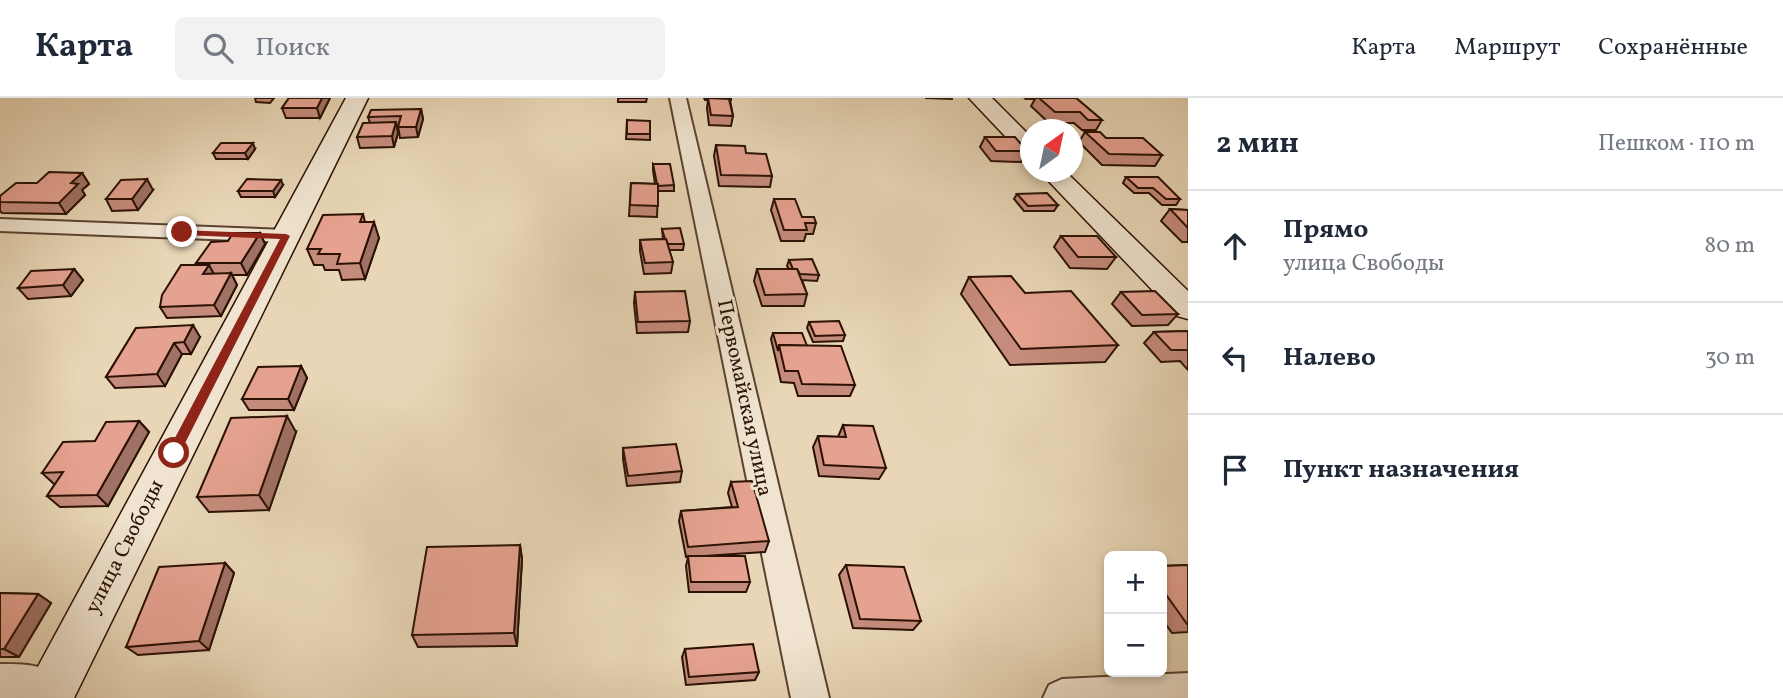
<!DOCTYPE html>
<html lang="ru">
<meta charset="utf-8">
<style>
body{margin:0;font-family:Vollkorn,serif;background:#f2f2f3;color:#1f2937}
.controls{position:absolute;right:21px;bottom:21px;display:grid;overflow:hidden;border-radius:10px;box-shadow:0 4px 10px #0003}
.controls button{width:63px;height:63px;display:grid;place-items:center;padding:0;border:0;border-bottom:2px solid #e0e1e3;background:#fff;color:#1f2937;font:35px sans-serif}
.compass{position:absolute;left:1020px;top:21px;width:63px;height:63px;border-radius:50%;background:#fff;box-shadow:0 4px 10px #0003;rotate:33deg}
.stop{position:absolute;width:21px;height:21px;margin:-16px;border:5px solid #8f2418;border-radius:50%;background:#fff}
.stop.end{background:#8f2418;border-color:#fff;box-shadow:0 2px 7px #0008}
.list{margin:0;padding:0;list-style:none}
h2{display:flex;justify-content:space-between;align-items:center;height:91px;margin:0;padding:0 28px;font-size:30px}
h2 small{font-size:23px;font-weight:400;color:#747a83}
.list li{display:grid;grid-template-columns:46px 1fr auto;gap:21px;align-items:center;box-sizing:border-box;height:112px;padding:0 28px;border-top:2px solid #e0e1e3}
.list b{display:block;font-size:26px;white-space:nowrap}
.list p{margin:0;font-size:23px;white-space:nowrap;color:#747a83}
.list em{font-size:23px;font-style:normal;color:#747a83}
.icon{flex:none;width:38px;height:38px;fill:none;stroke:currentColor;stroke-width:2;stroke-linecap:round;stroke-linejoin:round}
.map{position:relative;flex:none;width:1188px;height:600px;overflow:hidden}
header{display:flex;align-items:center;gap:42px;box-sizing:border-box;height:98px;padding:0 35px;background:#fff;border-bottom:2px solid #e0e1e3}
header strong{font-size:33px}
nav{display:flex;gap:38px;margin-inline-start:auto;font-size:24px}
.search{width:490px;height:63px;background:#f2f2f3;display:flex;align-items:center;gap:18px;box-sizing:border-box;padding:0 24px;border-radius:10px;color:#747a83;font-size:26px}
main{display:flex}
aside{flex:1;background:#fff}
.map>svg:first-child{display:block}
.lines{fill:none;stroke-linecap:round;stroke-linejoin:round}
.street-casing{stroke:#5a4230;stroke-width:4}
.secondary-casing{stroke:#2b1104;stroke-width:3}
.street{fill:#f0e4d0;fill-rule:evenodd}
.secondary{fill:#f0e4d0;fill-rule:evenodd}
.wall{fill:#c58b7c;stroke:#2b1104;stroke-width:2}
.shaded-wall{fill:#a07165;stroke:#2b1104;stroke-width:2}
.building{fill:#e5a290;stroke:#2b1104;stroke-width:2}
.route{fill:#8f2418}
.labels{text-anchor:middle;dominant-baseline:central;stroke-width:6;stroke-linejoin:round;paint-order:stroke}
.street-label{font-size:21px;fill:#2b1104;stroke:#f0e4d0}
</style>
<header>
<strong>Карта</strong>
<div class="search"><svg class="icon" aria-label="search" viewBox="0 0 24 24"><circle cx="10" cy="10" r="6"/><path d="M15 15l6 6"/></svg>Поиск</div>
<nav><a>Карта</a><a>Маршрут</a><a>Сохранённые</a></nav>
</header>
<main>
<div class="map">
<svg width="1188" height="600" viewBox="0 0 1188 600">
<rect width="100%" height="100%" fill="#e8d6b6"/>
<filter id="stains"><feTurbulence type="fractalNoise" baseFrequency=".00286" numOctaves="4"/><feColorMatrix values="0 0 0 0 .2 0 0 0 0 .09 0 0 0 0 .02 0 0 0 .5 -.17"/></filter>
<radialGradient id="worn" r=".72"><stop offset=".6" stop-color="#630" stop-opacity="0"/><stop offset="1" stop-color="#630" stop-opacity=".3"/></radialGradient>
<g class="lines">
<defs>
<g id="street">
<path d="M670,0h16l143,600h-38z"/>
<path d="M0,121l286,11 7,2 3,4 -3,4 -7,2 -286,-11z"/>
<path d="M0,566c32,0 57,0 71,34h-71z"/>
<path d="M1188,575v25h-145l6,-13 13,-6z"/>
</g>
<g id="secondary">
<path d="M346,0h22l-294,600h-53z"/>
<path d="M969,0h23l38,38v20l-8,-2z"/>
<path d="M1040,74h26l122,119v28l-11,-3z"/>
</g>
</defs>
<use href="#street" class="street-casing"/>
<use href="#secondary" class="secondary-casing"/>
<use href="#street" class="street"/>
<use href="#secondary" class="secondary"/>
</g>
<g class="wall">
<path d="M255,0h19l-4,5 -14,-1z"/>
<path d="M289,0h41l-10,20h-34l-4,-10z"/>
<path d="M618,0h29l-1,4h-28z"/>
<path d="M704,0h27v2h-1l3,16 -2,10 -22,-1 -2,-17 1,-8h-3z"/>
<path d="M925,0h27v1z"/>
<path d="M1024,0h52l26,22 -6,10h-14l-8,-7h-25l-18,-17 4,-7h-9z"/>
<path d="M421,11l2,10 -5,18 -18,1 -2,-12h-1l1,7 -4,14 -34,1 -3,-11 13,-14 -2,-6z"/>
<path d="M627,22l23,14v6l-24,-1z"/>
<path d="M1085,34l21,6 56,17 -7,11 -53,-1 -23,-23z"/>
<path d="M985,39l42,14 -6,11 -30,-1 -11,-14z"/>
<path d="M716,47l30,8 26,23 -2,11 -51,-1 -5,-30z"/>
<path d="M255,51l-7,10h-32l-3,-6z"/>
<path d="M653,66l21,21v6h-16l-1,26 -28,-1 2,-33 24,1 -2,-14z"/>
<path d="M82,75l7,11 -7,6 3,5 -19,19 -64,-1 -2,-2v-15l37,-13z"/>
<path d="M1126,79l54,22 -4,6h-14l-13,-12h-15l-11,-10z"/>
<path d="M283,87l-8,12h-34l-3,-6z"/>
<path d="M153,92l-15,20 -26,1 -6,-12z"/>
<path d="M1017,96l41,11 -4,6h-30l-10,-12z"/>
<path d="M774,101l28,18 14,6 -3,11h-7l-2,7h-23l-10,-31z"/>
<path d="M1170,111l18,1v32h-6l-21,-21z"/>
<path d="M363,116l2,8 14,16 -14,41 -23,1 -3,-10h-14l-2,-5h-9l-7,-16z"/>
<path d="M662,131l22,15 -1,6h-14l4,12 -2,11 -27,1 -4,-23v-11l23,-1z"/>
<path d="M260,135l5,11 -18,31h-15l5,10 -16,31 -54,2 -7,-11 37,-42 -1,-2 32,-22z"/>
<path d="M1061,138l55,21 -9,12 -37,-1 -16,-21z"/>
<path d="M789,162l30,15 -2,6 -15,-1 5,14 -3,12h-42l-8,-25 3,-12h32l-2,-3z"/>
<path d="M74,171l9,11 -12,16 -43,3 -10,-11z"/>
<path d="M969,179l56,16 93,52 -13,17 -95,3 -49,-71z"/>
<path d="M635,194l55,29 -2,11 -51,1 -3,-30z"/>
<path d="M1121,194l57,22 -10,11 -36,1 -20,-22z"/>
<path d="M809,224l36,13 -2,6 -30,1 -6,-14z"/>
<path d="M136,230l64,9 -9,17h-9l-17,32 -50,2 -9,-11z"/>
<path d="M1188,233v39l-8,-9 -19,1 -17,-19 10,-11z"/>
<path d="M773,235l34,13 48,39 -5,11h-52l-4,-13 -13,-1 -10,-43z"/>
<path d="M301,268l6,12 -13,32h-45l-7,-11z"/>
<path d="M139,323l10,11 -41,74 -48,1 -13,-11 8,-12h-1l-12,-11 53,-32z"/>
<path d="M843,327l43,43 -7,11 -60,-3 -6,-29 5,-11 20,1z"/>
<path d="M296,334l-27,78 -60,2 -12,-15z"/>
<path d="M623,350l59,23 -2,11 -53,4 -4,-27z"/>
<path d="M731,384l38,59 -4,11 -61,4 46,26 -4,10h-57l-3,-26 2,-9h-2l-7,-36 2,-10 51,-4 -4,-14z"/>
<path d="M520,447l2,14 -5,87 -99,1 -6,-12z"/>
<path d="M225,465l9,10 -25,77 -71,5 -12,-8z"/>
<path d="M846,467l75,56 -8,9 -60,-2 -14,-53z"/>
<path d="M1188,467v67l-16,1 -10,-14v-53z"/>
<path d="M0,495l38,1 13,9 -32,54h-19z"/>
<path d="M685,551l74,23 -4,8 -69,5 -4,-28z"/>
</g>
<g class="shaded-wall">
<path d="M322,0h8l-10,20 -3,-10z"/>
<path d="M421,11l2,10 -5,18 -2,-10z"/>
<path d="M396,24l2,11 -4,14 -2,-11z"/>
<path d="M253,45l2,6 -7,10 -3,-6z"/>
<path d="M82,75l7,11 -7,6 3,5 -19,19 -7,-11 12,-20z"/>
<path d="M147,81l6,11 -15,20 -6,-11z"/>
<path d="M281,82l2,5 -8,12 -2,-6z"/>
<path d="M374,124l5,16 -14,41 -5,-16z"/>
<path d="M260,135l5,11 -18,31 -6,-12z"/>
<path d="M209,167l6,11 -12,-2z"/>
<path d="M74,171l9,11 -12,16 -8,-11z"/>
<path d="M231,175l6,12 -16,31 -7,-11z"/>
<path d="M193,227l7,12 -9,17 -7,-12z"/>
<path d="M174,245l8,11 -17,32 -8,-12z"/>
<path d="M301,268l6,12 -13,32 -6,-11z"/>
<path d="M287,318l9,16 -27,78 -10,-15z"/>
<path d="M139,323l10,11 -41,74 -11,-11z"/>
<path d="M520,447l2,14 -5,87 -3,-13z"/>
<path d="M225,465l9,10 -25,77 -10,-9z"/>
<path d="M38,496l13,9 -32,54 -15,-8z"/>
</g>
<g class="building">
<path d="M289,0h33l-5,10h-35z"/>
<path d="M708,0l21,1 4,17 -22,-1z"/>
<path d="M1039,0h37l26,22h-14l-8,-8h-25z"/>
<path d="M421,11l-5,18h-18l3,-11 -33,1 3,-7z"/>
<path d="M627,22l23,1v13h-23z"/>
<path d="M396,24l-4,14 -35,1 6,-14z"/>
<path d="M1085,34h15l6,6h37l19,17 -53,-1z"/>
<path d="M985,39h30l12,14h-31z"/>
<path d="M221,45h32l-8,10h-32z"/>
<path d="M716,47l29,1 1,7 20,1 6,22 -51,-1z"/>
<path d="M653,66h17l4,21 -16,1v-2h-1z"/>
<path d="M49,74l33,1 -11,10 7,1 -19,19 -59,-1v-6l16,-13h21z"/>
<path d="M1126,79h32l22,22h-14l-13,-11h-15z"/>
<path d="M147,81l-15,20h-26l15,-19z"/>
<path d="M247,81l34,1 -8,11h-35z"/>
<path d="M631,85l27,1v22l-28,-1z"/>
<path d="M1047,95l11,12 -30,1 -11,-12z"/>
<path d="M774,101h21l7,18h12l2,6h-11l2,7h-23z"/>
<path d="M1170,111l18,1v18z"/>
<path d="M363,116l-3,8h14l-14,41 -23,1 3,-10h-22l3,-5h-14l16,-34z"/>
<path d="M680,130l4,16h-16l-2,-5h-1l-3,-10z"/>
<path d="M233,135h27l-19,30h-45l15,-21 17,-1z"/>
<path d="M1061,138h36l19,21h-38z"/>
<path d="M666,141l7,23 -28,1 -5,-23z"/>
<path d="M812,161l7,16 -19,-1 -3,-5h-4l-4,-9z"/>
<path d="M181,167h28l-6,9 28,-1 -17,32 -54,2 2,-12z"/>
<path d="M74,171l-11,16 -45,3 13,-17z"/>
<path d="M757,171h40l10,25 -42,1z"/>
<path d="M1011,178l14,17 46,-2 47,54 -97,4 -52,-72z"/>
<path d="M685,193l5,30 -52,1 -3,-30z"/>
<path d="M1155,193l23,23 -36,1 -21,-23z"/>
<path d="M839,223l6,14 -30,1 -6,-14z"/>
<path d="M193,227l-9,17 -10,1 -17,31 -51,3 30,-49z"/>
<path d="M1188,233v19h-17l-17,-18z"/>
<path d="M773,235h29l5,13 -28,-1 -1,6z"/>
<path d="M779,247l62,1 14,39 -53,-1 -4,-13h-13z"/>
<path d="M301,268l-13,33h-46l16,-32z"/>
<path d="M287,318l-28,79 -62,2 34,-79z"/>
<path d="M139,323l-42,74 -50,1 16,-24 -21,1 21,-31 32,-1 11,-19z"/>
<path d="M843,327l30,1 13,42 -62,-3 -6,-29 28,1z"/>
<path d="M676,346l6,27 -54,5 -5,-28z"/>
<path d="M752,383l17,60 -81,6 -7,-36 57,-4 -7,-25z"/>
<path d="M520,447l-6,88 -102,2 15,-88z"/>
<path d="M688,458h57l5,26h-59z"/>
<path d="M225,465l-26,78 -73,6 33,-80z"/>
<path d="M846,467l58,2 17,54 -61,-2z"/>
<path d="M1188,467v59h-1l-25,-35v-23z"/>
<path d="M0,495l38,1 -34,55h-4z"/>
<path d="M753,546l6,28 -70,5 -4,-28z"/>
</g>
<path class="route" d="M179,132l107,4 4,2 -112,221 -4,1 -7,-5 113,-214 -98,-4 -3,-1z"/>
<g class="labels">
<g class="street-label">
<text transform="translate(744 300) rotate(78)">Первомайская улица</text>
<text transform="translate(125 449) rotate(-63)">улица Свободы</text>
</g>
</g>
<rect width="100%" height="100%" filter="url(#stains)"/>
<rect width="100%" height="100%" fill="url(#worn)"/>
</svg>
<div class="controls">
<button>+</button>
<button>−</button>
</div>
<svg class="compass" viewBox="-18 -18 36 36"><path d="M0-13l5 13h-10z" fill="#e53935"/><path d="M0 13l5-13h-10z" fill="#747a83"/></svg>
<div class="stop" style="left:174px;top:355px"></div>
<div class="stop end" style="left:182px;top:134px"></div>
</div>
<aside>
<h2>2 мин<small>Пешком · 110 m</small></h2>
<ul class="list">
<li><svg class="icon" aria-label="ahead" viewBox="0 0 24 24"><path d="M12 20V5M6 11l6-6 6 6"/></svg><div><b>Прямо</b><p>улица Свободы</p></div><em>80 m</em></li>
<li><svg class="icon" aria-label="left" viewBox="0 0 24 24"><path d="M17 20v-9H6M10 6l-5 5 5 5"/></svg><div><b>Налево</b></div><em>30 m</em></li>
<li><svg class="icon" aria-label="arrive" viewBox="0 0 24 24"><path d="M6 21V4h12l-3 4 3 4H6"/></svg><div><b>Пункт назначения</b></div></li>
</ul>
</aside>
</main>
